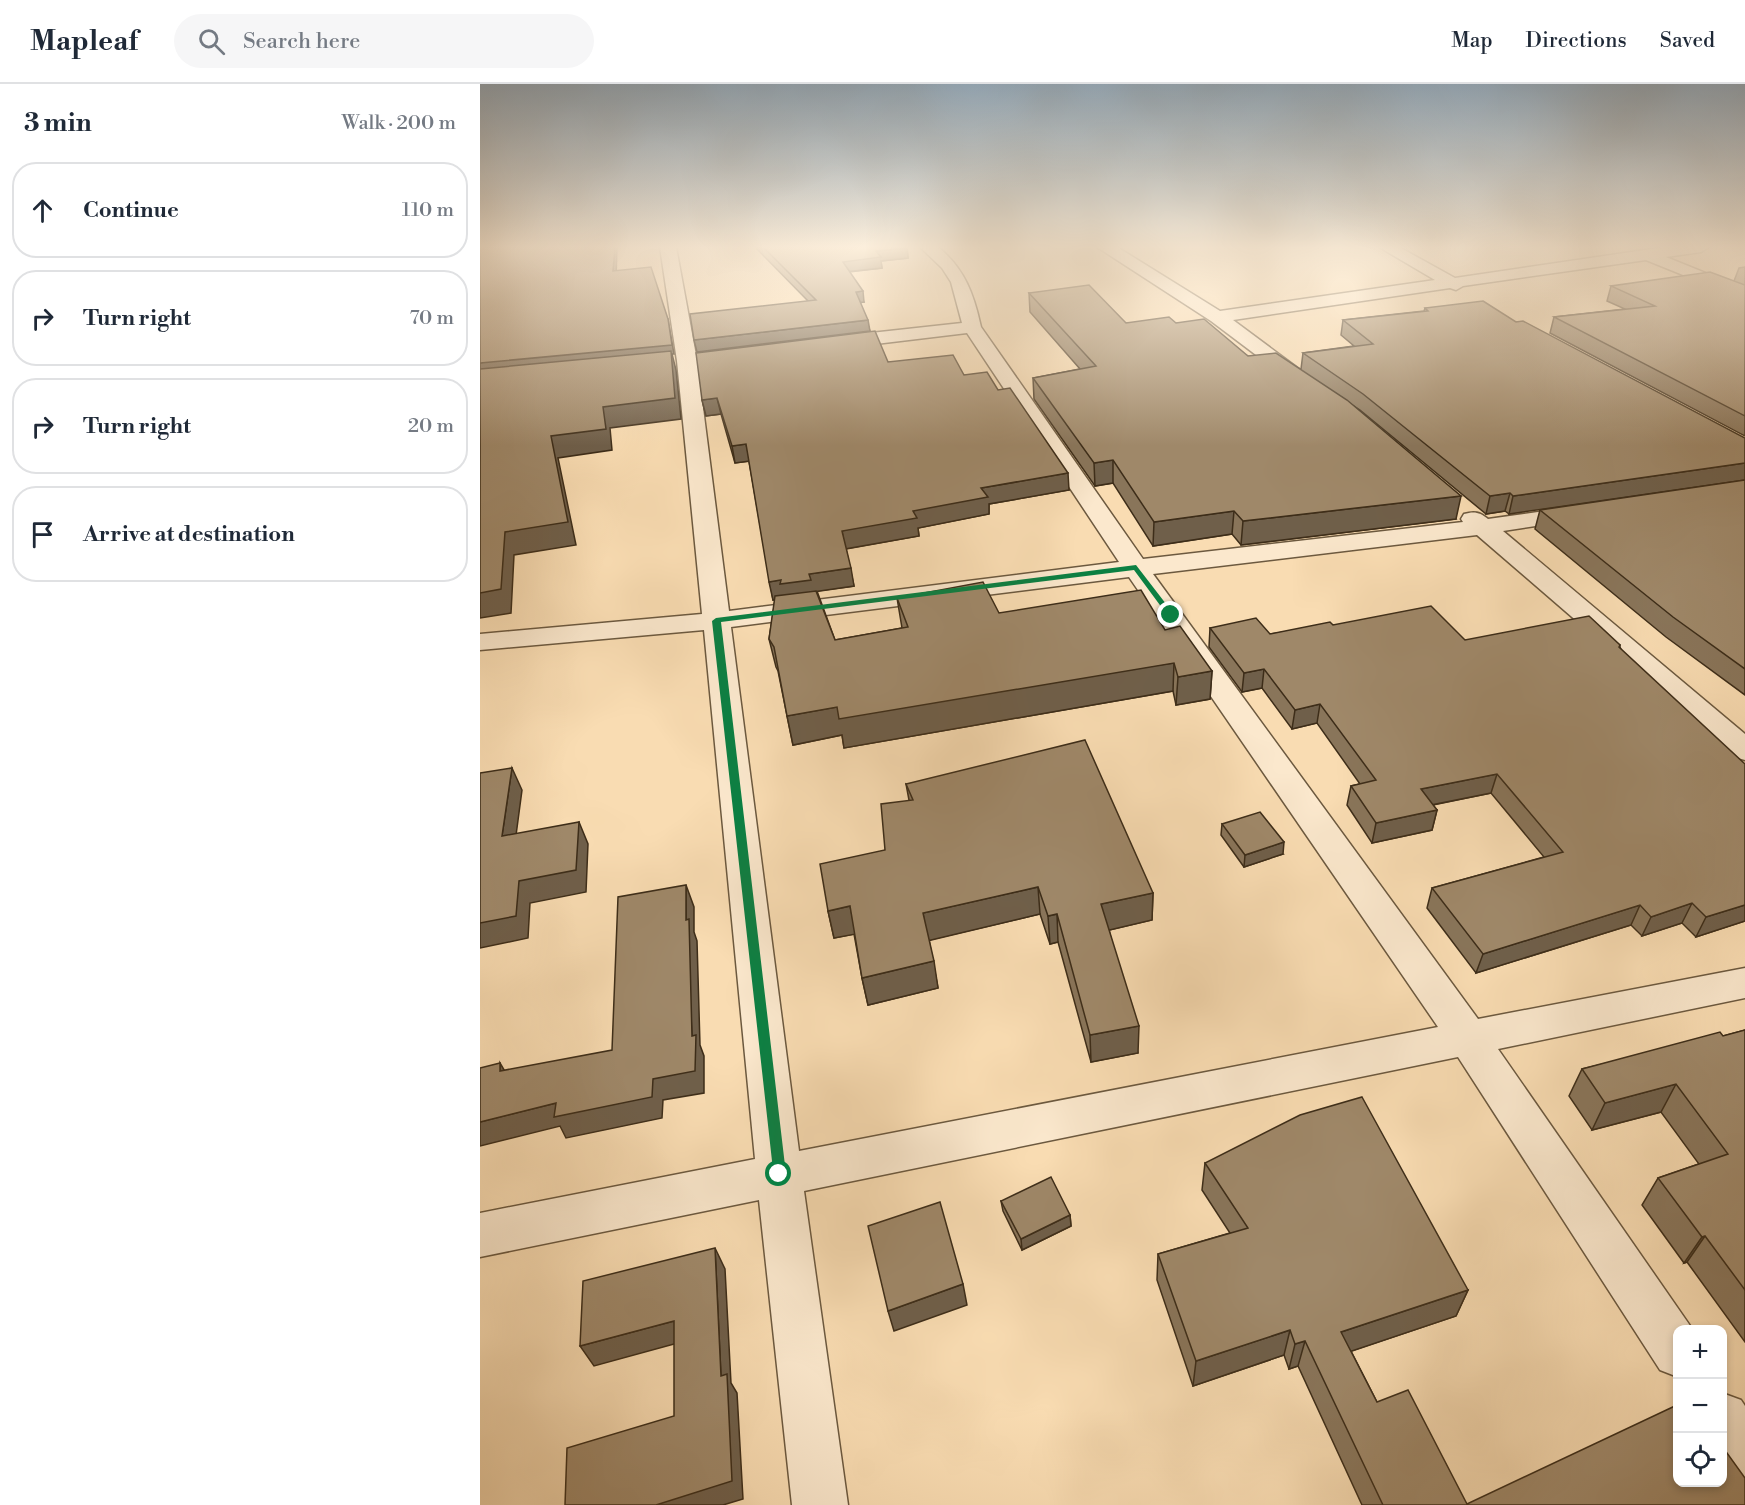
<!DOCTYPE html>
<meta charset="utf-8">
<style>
body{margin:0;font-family:"Libre Bodoni",serif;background:#f6f6f7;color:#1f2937}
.controls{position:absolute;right:18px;bottom:18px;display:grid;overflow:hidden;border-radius:12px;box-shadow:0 3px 9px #0003}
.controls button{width:54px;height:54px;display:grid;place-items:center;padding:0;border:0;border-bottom:2px solid #e0e1e3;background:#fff;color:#1f2937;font:30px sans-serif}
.stop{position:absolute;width:18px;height:18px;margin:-14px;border:4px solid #0b8043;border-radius:50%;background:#fff}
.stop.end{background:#0b8043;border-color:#fff;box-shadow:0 2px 6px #0008}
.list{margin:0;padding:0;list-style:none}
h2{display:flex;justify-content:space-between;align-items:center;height:78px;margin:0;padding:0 24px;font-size:26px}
h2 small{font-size:20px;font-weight:400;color:#747a83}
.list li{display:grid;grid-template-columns:39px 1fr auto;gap:18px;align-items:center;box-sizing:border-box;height:96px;margin:0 12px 12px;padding:0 12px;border:2px solid #e0e1e3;border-radius:24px}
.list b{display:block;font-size:22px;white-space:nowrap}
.list em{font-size:20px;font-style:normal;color:#747a83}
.icon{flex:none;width:33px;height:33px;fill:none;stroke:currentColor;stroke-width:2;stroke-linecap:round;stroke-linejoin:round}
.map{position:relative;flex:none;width:1265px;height:1421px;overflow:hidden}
header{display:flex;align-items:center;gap:36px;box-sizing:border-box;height:84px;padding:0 30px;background:#fff;border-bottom:2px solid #e0e1e3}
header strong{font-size:28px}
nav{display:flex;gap:33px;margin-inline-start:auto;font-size:21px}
.search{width:420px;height:54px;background:#f6f6f7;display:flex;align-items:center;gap:15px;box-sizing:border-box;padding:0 21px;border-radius:33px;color:#747a83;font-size:22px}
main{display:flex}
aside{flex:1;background:#fff}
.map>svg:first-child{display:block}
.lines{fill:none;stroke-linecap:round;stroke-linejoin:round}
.minor-casing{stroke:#6c593f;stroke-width:3}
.minor{fill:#fbe8cd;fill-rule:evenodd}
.wall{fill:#89755a;stroke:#3d2d19;stroke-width:1.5}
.shaded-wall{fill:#6f5f4a;stroke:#3d2d19;stroke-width:1.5}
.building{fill:#9f8869;stroke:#3d2d19;stroke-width:1.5}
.route{fill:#0b8043}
</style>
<header>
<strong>Mapleaf</strong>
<div class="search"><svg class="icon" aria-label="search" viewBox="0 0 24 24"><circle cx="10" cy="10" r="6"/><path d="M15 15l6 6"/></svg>Search here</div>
<nav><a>Map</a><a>Directions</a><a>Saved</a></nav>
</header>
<main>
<aside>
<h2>3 min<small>Walk · 200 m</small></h2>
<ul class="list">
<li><svg class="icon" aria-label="ahead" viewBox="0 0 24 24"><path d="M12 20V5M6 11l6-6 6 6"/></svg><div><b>Continue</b></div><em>110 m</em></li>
<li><svg class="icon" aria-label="right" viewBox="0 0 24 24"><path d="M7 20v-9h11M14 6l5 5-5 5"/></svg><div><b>Turn right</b></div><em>70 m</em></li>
<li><svg class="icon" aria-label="right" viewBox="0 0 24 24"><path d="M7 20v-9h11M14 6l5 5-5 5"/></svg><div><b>Turn right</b></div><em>20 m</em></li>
<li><svg class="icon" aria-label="arrive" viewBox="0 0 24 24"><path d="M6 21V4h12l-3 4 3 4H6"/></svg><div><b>Arrive at destination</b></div></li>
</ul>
</aside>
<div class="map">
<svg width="1265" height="1421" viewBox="0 0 1265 1421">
<rect width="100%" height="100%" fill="#f9dcb2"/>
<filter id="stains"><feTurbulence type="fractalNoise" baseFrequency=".00333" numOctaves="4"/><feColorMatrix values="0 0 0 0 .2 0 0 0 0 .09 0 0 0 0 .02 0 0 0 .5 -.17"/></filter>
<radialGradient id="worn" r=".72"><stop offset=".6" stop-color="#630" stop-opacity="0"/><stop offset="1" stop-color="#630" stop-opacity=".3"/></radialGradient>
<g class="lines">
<defs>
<g id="minor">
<path d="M180,163h16l21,114 32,250 390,-49 -152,-229 -133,16 -7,-2 -2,-4 2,-4 7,-2 128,-14 -11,-41 -9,-14 -22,-21h18c27,22 36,48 43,80l162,232 320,-37 -2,-3 3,-5c10,-3 16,-2 24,5l92,-13 9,2 3,5 -3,5 -86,13 242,203v26l-11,-3 -257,-222 -324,39 325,445 267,-51v30l-247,51 195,281h-15v47l-18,-7 -202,-313 -654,134 44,314h-56l-33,-305 -279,57v-44l275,-54 -51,-529 -224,20v-16l222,-20 -25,-253zM649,493l309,450 -639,124 -68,-524z"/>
<path d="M617,163h20l103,64 215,-31 -56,-33h20l56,31 210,-31h44l-8,5 -35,5 79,32v11l-99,-40 -183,26 -7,4 -6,-2 -217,32 74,55 3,4 -3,4h-14l-82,-62z"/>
<path d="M1242,1309l19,7 4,6v73l-19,-8 -4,-5z"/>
</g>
</defs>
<use href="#minor" class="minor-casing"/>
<use href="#minor" class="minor"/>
</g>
<g class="wall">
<path d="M275,163h152l1,11 -27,3 1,7 -33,4 15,30h-4l10,29 -173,21 111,-51z"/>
<path d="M1265,183v169l-195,-103 4,-16 71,-8 -18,-8 4,-15 123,-5 5,-13z"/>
<path d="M549,209l97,30h50l72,33 53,13 2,-16 51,-7 -13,-11 2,-15 81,-9 1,-3 91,14 227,116 -234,76 -4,-3 -19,3 -126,-104 -9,-6 105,115 -215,26 -9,-11 -79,12 -40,-63 -18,3 -61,-87 -1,-21 47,-9 -50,-57z"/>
<path d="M408,278l76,13 34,15 71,100 -80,14v10l-71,14 1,8 -73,13 8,37 -37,5 18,49 67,-12 -5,-30 102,15 166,17 47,41 -2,28 -34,6 -3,-14 -329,57 -2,-13 -49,10 -15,-74 -2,-4 -7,-28 6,-39h-2l-24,-139 -14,2 -14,-49 -15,2 -4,-16z"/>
<path d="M1265,396v215l-79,-58 -131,-108 5,-19z"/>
<path d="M853,541l132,15 155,5v2l125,274 -49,16 -14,-14 -40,13 -11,-11 -155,48 -49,-65 5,-20 112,-31 -53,-64 -58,12 4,5 -5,20 -60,13 -25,-38 4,-19 9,-2 -43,-61 -25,6 -30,-41 -20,4 -33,-45 1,-19 60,6z"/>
<path d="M426,700l247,109 -1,27 -43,10 29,123 -47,9 -33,-120 -8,2 -10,-30 -111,26 9,48 -70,17 -6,-27 -8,-44 -20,4 -6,-27 57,-61 24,-50z"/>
<path d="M742,740l61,30 -39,13 -23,-32z"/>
<path d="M1265,946v312l-58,-80 -3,1 -42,-58 16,-27 41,-14 -38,-52 -69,18 -23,-34 13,-27 141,-33z"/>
<path d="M725,1079l263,127 -12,26 -105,35 26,51 90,102 278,1h-383l-64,-139 -9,3 -5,-14 -91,31 -36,-106 1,-26 72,-21 -28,-43z"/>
<path d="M521,1117l69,14 1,11 -49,24 -19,-39z"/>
</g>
<g class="shaded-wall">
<path d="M135,163h2l-1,33 -3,-9z"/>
<path d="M427,164l1,10 -27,3 1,7 -38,4 -1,-10 33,-11z"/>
<path d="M383,207l1,11 -7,1 -1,-11z"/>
<path d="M188,235l6,35h-2l4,16 5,49 -71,9 2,22 -54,8 18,87 -62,10 -3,58 -31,5v-25l25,-61 46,-96 52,-29 -123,-34v-10z"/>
<path d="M388,236l2,11 -173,21 -3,-12z"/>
<path d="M237,314l4,16 -15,2 -4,-16z"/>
<path d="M266,360l4,17 -15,2 -3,-17z"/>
<path d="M633,376v23l-18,3 -1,-23z"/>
<path d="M1265,379v17l-236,34 4,-18z"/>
<path d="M588,389l1,17 -80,14v10l-71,14 1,8 -74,13 -3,-18 71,-20 68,-23z"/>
<path d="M1030,409l-5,18 -19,3 4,-18z"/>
<path d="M981,412l-5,23 -215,26 2,-24z"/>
<path d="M754,427l-2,23 -79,12 1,-24z"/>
<path d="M371,484l3,18 -41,6 -40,8 -4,-18 40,-8z"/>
<path d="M694,579l-1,28 -329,57 -2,-13 -49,10 -6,-29 50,-9z"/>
<path d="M784,585l-2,19 -20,4 2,-19z"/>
<path d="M732,587l-2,28 -34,6 2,-28z"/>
<path d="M840,620l-3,19 -25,6 3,-19z"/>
<path d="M32,684l10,22 -9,68 -11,-22z"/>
<path d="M1017,690l-6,19 -75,15 5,-19z"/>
<path d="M957,726l-5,20 -60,13 4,-20z"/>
<path d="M99,738l9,22 -2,48 -56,11 -2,35 -48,10v-25l39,-42z"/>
<path d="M804,758l-1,12 -39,13 1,-12z"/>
<path d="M206,801l8,22v25l3,9 3,104 4,11v37l-41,7 -1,18 -96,20 -6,-12 -80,20v-24l173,-43 39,-43 -6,-116z"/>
<path d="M558,803l2,27 -113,27 -4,-28z"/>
<path d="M673,809l-1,27 -51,12v-28z"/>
<path d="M1212,819l-10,20 -40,13 9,-19z"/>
<path d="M1160,821l-9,20 -155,48 7,-19z"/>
<path d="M1265,821v16l-49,16 10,-20z"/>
<path d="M370,822l6,28 -22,4 -6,-27z"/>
<path d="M577,830l1,28 -8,2 -2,-28z"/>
<path d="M454,877l4,27 -70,17 -6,-27z"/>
<path d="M659,942l-1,27 -47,9 -1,-27z"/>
<path d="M20,979l13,22 -13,-14z"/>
<path d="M1196,1000l-15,28 -69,18 13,-27z"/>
<path d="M590,1131l1,11 -49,24 -1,-11z"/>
<path d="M1225,1152l-18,26 -3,1 18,-26z"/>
<path d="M235,1164l10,21 6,114 6,10 6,106 -20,6h-67l65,-129z"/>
<path d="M483,1200l4,21 -73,26 -6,-20z"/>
<path d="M988,1206l-12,26 -122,41 7,-25z"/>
<path d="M194,1237l11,20 -91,25 -14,-20z"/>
<path d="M810,1246l-6,25 -91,31 3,-25z"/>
<path d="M825,1257l-7,25 -9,3 6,-25z"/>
</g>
<g class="building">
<path d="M0,163h135l-2,24 38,-4 17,52 4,26 -192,18z"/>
<path d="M283,163h144v1l-31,3 5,6 -38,5 20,29 -7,1 12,28 -174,20 -4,-26 126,-14z"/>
<path d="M1230,188l35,13v131l-191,-99 101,-11 -44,-20z"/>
<path d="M609,201l37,38 43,-6 7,6 28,-4 44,37 28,-3 71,47 114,96 -218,25 -9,-10 -80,11 -41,-62 -19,3 -61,-85 63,-12 -67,-73z"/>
<path d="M1003,217l33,21 7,-1 222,117v25l-232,33 -3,-3 -20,3 -127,-102 -60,-41 70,-9 -30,-24 85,-9 -3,-3z"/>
<path d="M395,247l13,31 65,-7 11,20 23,-3 11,18 12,-2 58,85 -87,15 7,9 -75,14 4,7 -75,13 9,37 -42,6 2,6 -31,4 1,-4 -12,2 -23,-138 -14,2 -15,-48 -15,2 -6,-47z"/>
<path d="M191,267l4,47 -72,9 3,22 -55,7 17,86 -63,10 -4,57 -21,4v-224z"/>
<path d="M1265,396v189l-72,-52 -133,-107z"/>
<path d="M503,498l16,31 142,-23 24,40 15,-4 32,45 -34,6 -4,-14 -335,56 -2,-12 -50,9 -13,-69 -5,-8 6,-43 41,-5 19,49 73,-13 -11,-29z"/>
<path d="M951,522l34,34 124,-24 31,29 -1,2 126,117v141l-39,12 -14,-14 -41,14 -11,-12 -157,49 -51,-66 131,-36 -66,-78 -76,15 16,21 -61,13 -25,-37 25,-6 -56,-76 -25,6 -31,-41 -20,4 -34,-45 46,-10 14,16 60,-12 3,3z"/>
<path d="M605,656l68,153 -52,11 38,122 -49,9 -33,-121 -9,2 -10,-29 -115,26 11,48 -72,17 -12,-72 -22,5 -8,-47 65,-14 -4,-46 32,-4 -7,-16z"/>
<path d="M32,684l-10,68 77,-14 -3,48 -57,11 -3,35 -36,7v-150z"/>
<path d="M780,728l24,30 -39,13 -23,-31z"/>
<path d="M206,801v35l3,-1 3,117 4,-1 -1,36 -42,8 -1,18 -98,20 2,-14 -76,19v-54l20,-5v8l112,-21 6,-153z"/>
<path d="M1265,946v260l-40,-54 -3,1 -44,-59 70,-24 -52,-70 -71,19 -23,-34 138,-37 3,4z"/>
<path d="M882,1013l106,193 -127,42 36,70 31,-12 59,114 210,-99v77h45v-36l23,32v27h-362l-78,-164 -10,3 -5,-14 -94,31 -38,-107 90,-26 -43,-65 95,-48z"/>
<path d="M571,1093l19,38 -49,24 -20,-38z"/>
<path d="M460,1118l23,82 -75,27 -20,-85z"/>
<path d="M235,1164l6,128 6,-2 5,107 -76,24h-91l2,-57 107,-32v-95l-94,25 3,-65z"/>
</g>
<linearGradient id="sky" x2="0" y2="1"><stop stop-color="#95acbe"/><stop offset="0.45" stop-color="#fcefdc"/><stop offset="1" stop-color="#fcefdc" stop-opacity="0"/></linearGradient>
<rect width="1265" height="362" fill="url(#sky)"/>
<path class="route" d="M656,481l37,48v3h-5l-34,-46 -413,52 65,552 -2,5h-10l-62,-558 4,-3z"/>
<rect width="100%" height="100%" filter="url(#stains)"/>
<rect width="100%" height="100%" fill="url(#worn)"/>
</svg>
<div class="controls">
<button>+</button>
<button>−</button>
<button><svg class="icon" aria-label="locate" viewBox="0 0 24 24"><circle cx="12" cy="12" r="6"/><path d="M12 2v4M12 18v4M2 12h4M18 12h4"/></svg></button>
</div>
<div class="stop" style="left:299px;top:1090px"></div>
<div class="stop end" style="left:691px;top:531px"></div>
</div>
</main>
